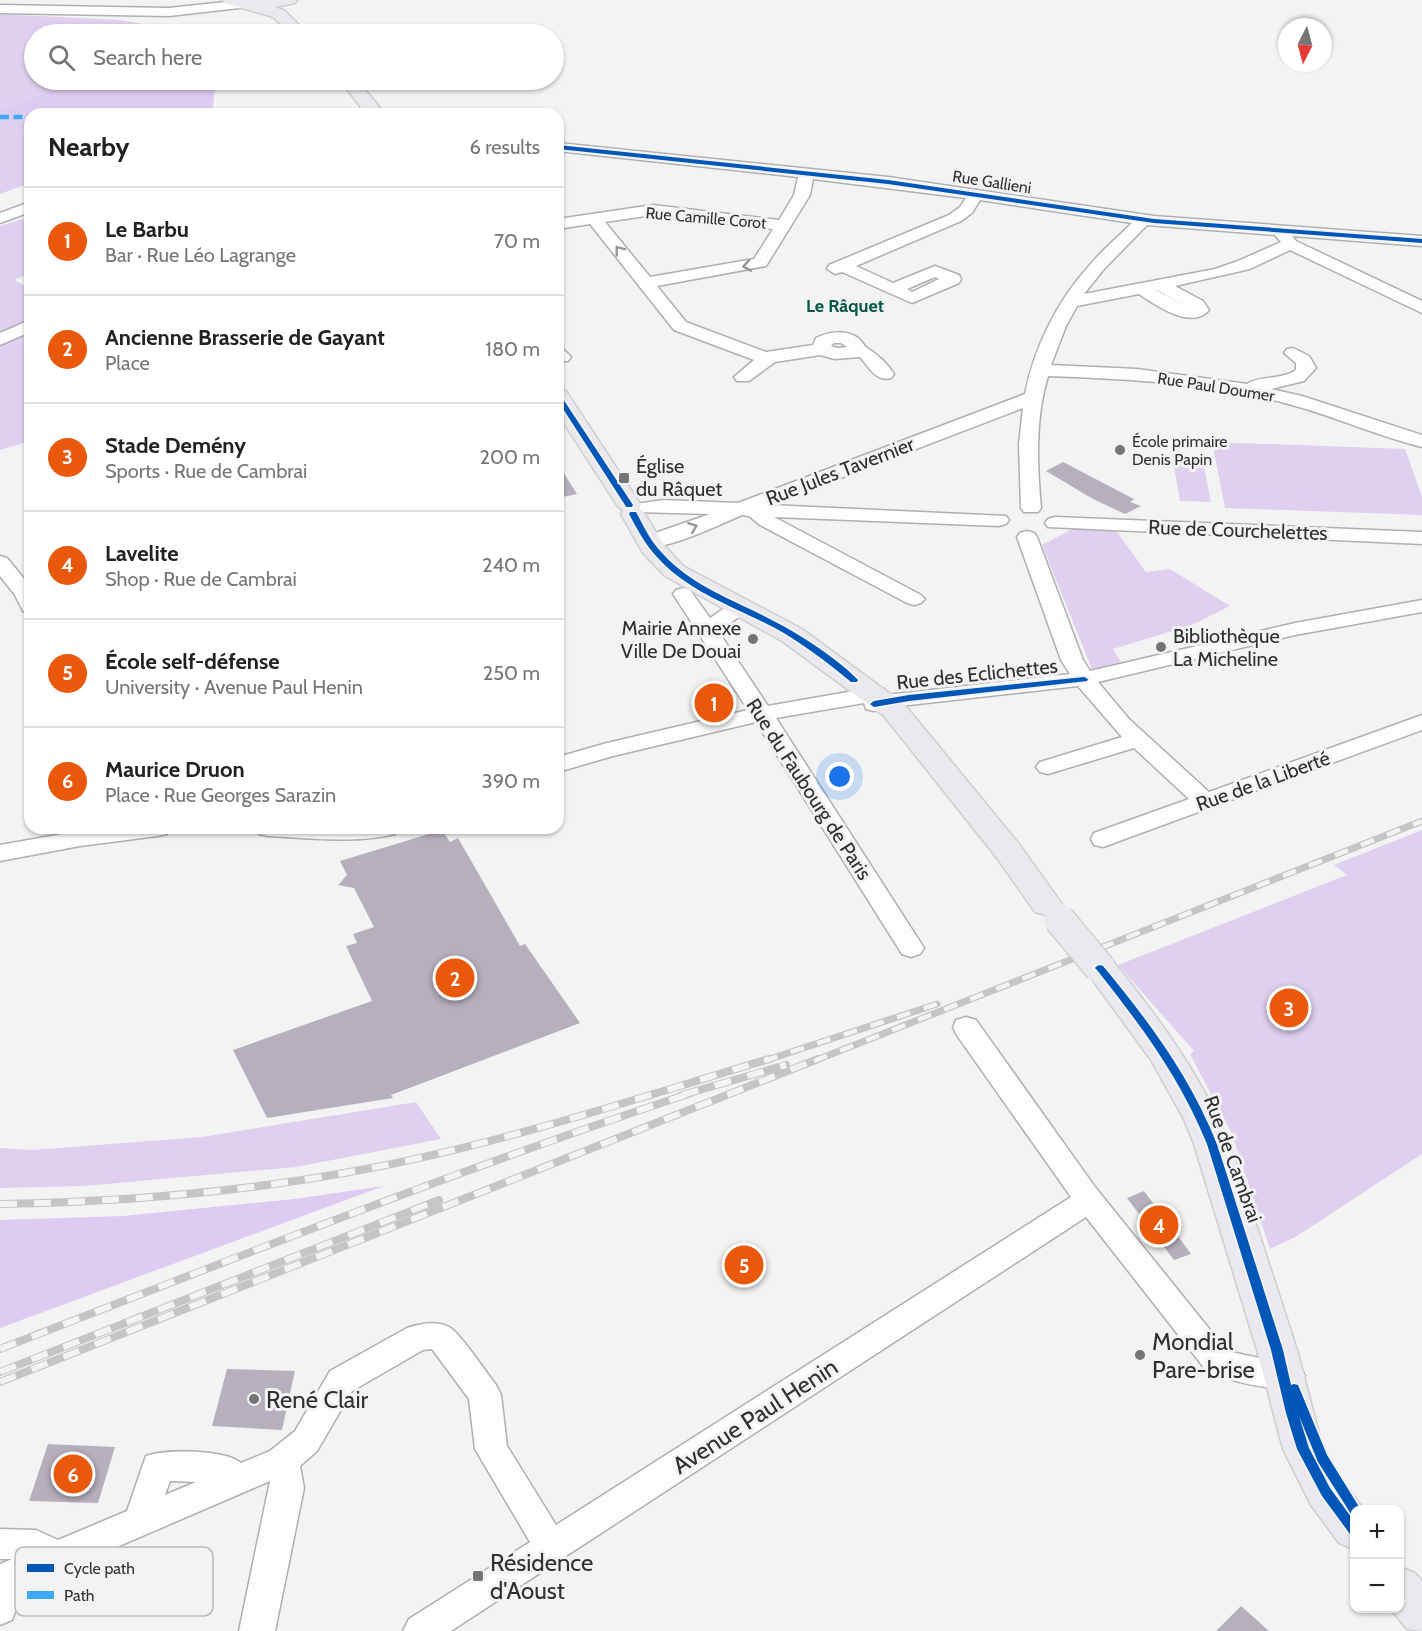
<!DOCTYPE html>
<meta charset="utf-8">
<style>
body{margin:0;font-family:Cabin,sans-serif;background:#f2f2f2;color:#222}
.controls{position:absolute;right:18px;bottom:18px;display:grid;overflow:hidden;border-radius:12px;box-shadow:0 2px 4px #0004}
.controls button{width:54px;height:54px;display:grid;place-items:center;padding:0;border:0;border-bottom:2px solid #e0e0e0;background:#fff;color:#222;font:30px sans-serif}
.compass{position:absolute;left:1278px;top:18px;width:54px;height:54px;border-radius:50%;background:#fff;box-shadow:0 2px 4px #0004;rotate:186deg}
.you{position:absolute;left:840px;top:777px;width:21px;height:21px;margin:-15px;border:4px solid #fff;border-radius:50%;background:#1a73e8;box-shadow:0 0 0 9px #1a73e833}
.badge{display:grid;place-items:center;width:39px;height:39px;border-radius:50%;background:#ea580c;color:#fff;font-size:20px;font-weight:700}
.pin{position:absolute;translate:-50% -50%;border:3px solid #fff;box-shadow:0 2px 6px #0006}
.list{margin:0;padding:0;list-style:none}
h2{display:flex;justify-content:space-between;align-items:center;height:78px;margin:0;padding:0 24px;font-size:26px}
h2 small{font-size:20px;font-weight:400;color:#767676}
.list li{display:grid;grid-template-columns:39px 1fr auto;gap:18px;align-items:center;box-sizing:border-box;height:108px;padding:0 24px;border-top:2px solid #e0e0e0}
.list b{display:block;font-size:22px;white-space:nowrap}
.list p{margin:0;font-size:20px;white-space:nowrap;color:#767676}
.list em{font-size:20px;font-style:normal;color:#767676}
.icon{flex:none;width:33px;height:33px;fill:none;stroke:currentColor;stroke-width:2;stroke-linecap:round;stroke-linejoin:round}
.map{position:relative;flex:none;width:1422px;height:1631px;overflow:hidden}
.search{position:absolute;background:#fff;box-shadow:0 2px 4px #0004;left:24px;top:24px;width:540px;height:66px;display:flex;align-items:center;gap:15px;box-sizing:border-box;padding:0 21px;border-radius:33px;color:#767676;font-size:22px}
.panel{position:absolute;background:#fff;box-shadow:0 2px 4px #0004;left:24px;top:108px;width:540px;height:726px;border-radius:18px}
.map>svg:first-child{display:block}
.green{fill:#dfd0ef}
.forest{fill:#decbf2}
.building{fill:#b6b0bd}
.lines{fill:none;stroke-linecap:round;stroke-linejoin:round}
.minor-casing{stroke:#afafb0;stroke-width:3}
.major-casing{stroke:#cecece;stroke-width:3}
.minor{fill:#fdfdfd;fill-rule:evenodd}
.major{fill:#ebe8ee;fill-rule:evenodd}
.rail-far1-casing{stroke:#c6c5c6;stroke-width:7}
.rail-casing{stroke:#c6c5c6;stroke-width:8}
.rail-far1{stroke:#f3f2f5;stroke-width:4.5;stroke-dasharray:14;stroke-linecap:butt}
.rail{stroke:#f3f2f5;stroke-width:6;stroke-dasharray:17;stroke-linecap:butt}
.major-bridge-casing{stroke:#cecece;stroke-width:33;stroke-linecap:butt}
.major-bridge{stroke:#ebe8ee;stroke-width:30}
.quiet{stroke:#3fa9f5;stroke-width:4.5;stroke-dasharray:9 4.5;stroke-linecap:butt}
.cycleway-casing{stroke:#f3f2f5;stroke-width:4}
.cycleway{fill:#0057b8;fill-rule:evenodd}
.oneway{stroke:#979697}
.poi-dot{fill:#757475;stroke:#f3f2f5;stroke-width:2}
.labels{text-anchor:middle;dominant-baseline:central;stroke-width:6;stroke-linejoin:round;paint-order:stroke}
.far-street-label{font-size:16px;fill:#313031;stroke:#f3f2f5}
.far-poi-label{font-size:16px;fill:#313031;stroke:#f3f2f5;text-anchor:start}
.far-quarter-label{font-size:18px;font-weight:bold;fill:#085943;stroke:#f3f2f5}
.poi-label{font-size:20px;fill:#313031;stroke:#f3f2f5;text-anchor:start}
.street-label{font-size:20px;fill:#313031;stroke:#f3f2f5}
.near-poi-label{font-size:24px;fill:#313031;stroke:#f3f2f5;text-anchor:start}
.near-street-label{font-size:24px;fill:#313031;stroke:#f3f2f5}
.key{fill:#f3f2f5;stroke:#b9b8ba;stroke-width:1.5}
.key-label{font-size:16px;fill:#313031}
</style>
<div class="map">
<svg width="1422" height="1631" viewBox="0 0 1422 1631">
<rect width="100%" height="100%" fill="#f3f3f4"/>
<g class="green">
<path d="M0,14l119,6 84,14h-169v46h44l-78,30z"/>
<path d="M0,115h30v68l-30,11z"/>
<path d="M22,219l8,4v50l-16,7 16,8v153l-30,9v-224z"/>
<path d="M1212,442l193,7 17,48v18l-197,-7z"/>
<path d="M1173,462l30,1 8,39 -31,-1z"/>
<path d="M1076,527l39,2 31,43 24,-3 60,37 -38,19 -79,24 8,13 -29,7 -50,-124z"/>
<path d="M1422,830v324l-125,82 -27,13 -38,-115 -42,-80 4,-3 -76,-86 229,-90 -13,-10z"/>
<path d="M416,1102l25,37 -145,28 -212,19 -84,2v-40l32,2 170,-13z"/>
</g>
<g class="forest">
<path d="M78,80h138l-4,34 -212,1v-5z"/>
<path d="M384,1186l-384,142v-108l123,-4 172,-17z"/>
</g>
<g class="building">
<path d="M1063,462l71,37 -4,3 11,4 -16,8 -32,-15 -47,-28z"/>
<path d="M558,464l19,30 -19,4z"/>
<path d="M442,830l8,12 8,-4 62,108 5,-2 55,79 -189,72 2,3 -126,20 -34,-68 139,-49 -26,-55 11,-3 -4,-9 21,-7 -20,-39 -16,-3 9,-10 -7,-14z"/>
<path d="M1144,1191l34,45 13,18 -17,6 -47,-62z"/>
<path d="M227,1369l68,2 -13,59 -70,-4z"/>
<path d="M48,1444l67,3 -17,56 -69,-2z"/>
<path d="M1241,1606l28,25h-53z"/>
</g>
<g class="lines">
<defs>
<g id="minor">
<path d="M243,0l6,4 -1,3 -79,9 -169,-3v-8l169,3z"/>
<path d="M558,143l330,34 266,39 268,20v10l-130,-10 4,5 126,60v12l-132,-63 -40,19 -75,17 28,15 6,9c-17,21 -55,-6 -70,-16l-62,12 -11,20 -15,39 86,4 110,15c15,-9 35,-4 49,-14v-7l-12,-10 3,-4 6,-1 16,8 7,12 -12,13 -33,8 31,7 120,39v12c-44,-11 -86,-30 -130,-42 -77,-22 -165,-26 -244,-29 -13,43 -11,88 -7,132l-3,4h-14l-3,-4 -2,-64 4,-36 -253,97 236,11 3,4 -3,4 -7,2 -225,-9 147,78 4,4 -4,4 -7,2 -7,-2 -147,-78 -11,-9 -7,-1c-24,10 -77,37 -101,31l-3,-4 3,-4 69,-24 -74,-2 -3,-4 3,-4 27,-4 75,3 287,-109c9,-46 32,-93 64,-128 13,-16 29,-29 43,-43l-152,-23 -8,13 -11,8 -105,45 37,17 42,-17 24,9 2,4 -2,4 -47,20 -70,-31 -7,2 -8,-5 2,-4 120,-50 11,-8 6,-9 -153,-19 -3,16 -44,71 -109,20 29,36 80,30 47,-7 3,-7c12,-6 29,-9 42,0 3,2 6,8 9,10 10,6 20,15 27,26l-3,4c-15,4 -22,-11 -31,-21l-25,2 -15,-4 -45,7 -26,19h-12l-3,-4 20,-17 -80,-30 -84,-106 -32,5v-10l95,-14 126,15 15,-25 4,-18 -240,-26zM653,215l120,14 -19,30 -104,18 -45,-55zM1147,225l128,10 6,7 -43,19 -23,8 -131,25 20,-25zM935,277l4,2 -27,13 -5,-3zM1156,290h1l30,17zM834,343h7l6,4 -10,1 -6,-2z"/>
<path d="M30,202v10l-30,11v-10z"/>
<path d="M30,320v12l-30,13v-12z"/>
<path d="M558,349l6,1 7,7 -3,4h-10z"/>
<path d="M1055,517l367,15v12l-374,-17 -3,-4 3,-4z"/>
<path d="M1027,531l7,2 3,4 46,123 7,11 205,-48 127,-23v12l-127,23 -197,47 31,37 80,73 213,-77v15l-319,117 -9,-2 -3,-6 3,-6 95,-34 -55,-51 -86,26 -8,-2 -4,-5 4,-5 82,-25 -44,-51 -169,19 -35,6 -8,-2 -2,-6 -88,15 148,230 -4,6 -9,3 -9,-3 -146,-232 -143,34 -55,16v-15l49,-14 141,-33 -75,-116 3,-4 7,-2 7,2 20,28c12,-8 23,-19 38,-15l4,4 -4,4 -30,20 50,75 108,-19 8,2 2,6 184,-21 -9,-14 -44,-123 3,-4z"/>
<path d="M0,556l7,2 23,28v27l-7,-2 -8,-16 -15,-19z"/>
<path d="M96,828h74l-3,6 -9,2 -78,10 -80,15v-16z"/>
<path d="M256,828h142l-3,6c-41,10 -85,4 -127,2l-9,-2z"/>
<path d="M966,1017l10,3 119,167 132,164 73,16 5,9 -5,9c-23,9 -73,-4 -95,-16l-119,-152 -635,414h-48l6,-12 121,-77 -55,-93 -6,-50 -37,-50 -9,1 -71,41 -35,60 -17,15 4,22 -29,143h-36l31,-150 -246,106 -12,33 -12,5v-61l12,-5h-12v-30l36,1 22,10 69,-29 19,-55c19,-7 79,-7 95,7l29,-12 25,-20 35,-60 77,-43c14,-5 33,-8 45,1 12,10 34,43 44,56l5,10 6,51 49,79 515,-328 -115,-163 -3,-7 3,-7zM170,1481l26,1 -31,13z"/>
</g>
<g id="major">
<path d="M223,0h74l-2,3 -20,4 10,4 23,23h-17l-18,-17 -48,-14z"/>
<path d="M340,80h17l28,34h-19z"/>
<path d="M558,389l8,2 75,114 -2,3 6,6 18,30 20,22 119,63 102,75 115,140 43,60 -5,8 -11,3 -11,-3 -38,-54 -113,-142 -102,-75 -117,-65 -22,-23 -22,-39 2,-3 -6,-6 -59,-91z"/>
<path d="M1100,957l12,3c47,58 89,115 118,184l67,206 25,95 19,34 23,31h-10v39l-15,-6 -28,-38 -28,-56 -26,-99 -63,-206 -10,-25 -33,-59 -67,-92 4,-8z"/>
<path d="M1400,1567l15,6 7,8v50l-15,-2 -17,-21h10z"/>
</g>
</defs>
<use href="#minor" class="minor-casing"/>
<use href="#major" class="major-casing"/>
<use href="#minor" class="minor"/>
<use href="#major" class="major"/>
<defs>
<g id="rail-far1">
<path d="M764,1061l173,-57"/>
<path d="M814,1061l608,-240"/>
</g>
<g id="rail">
<path d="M682,1095l104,-30"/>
<path d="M0,1204c122,-2 245,-12 366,-35 137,-26 269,-70 403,-110"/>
<path d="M0,1349c229,-89 458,-179 691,-256"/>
<path d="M0,1372l439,-172"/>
<path d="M0,1382l818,-323"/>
</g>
</defs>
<use href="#rail-far1" class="rail-far1-casing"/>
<use href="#rail" class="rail-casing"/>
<use href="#rail-far1" class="rail-far1"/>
<use href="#rail" class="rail"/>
<defs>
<path id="major-bridge" d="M1059,919l41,49"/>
</defs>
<use href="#major-bridge" class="major-bridge-casing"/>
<use href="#major-bridge" class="major-bridge"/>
<g class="quiet">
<path d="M340,114h18"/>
<path d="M0,117h30"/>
</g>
<defs>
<g id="cycleway">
<path d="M558,145l330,35 266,39 268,20v4l-268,-20 -266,-39 -330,-35z"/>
<path d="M558,394l3,2 72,109 -1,2h-6l-1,-2 -67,-104z"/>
<path d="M630,512h6c8,15 15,30 27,42 26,29 63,43 97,60 31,15 74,41 98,66l-1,2h-6c-24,-20 -49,-39 -76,-54 -40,-21 -87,-36 -118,-71 -12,-13 -20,-28 -28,-43z"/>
<path d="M1084,677l4,2 -1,2 -178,20 -35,6 -4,-3 4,-3 35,-6z"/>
<path d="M1100,965l3,1c47,57 86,109 114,178l66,206 8,35 3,-1 4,1 29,70 34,55h-7v5l-3,-1 -33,-52 -19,-46 10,32 21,40 24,33v15l-4,-2 -28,-38 -25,-47 -11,-36 -15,-63 -64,-206c-28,-68 -65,-117 -110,-174l-2,-2 2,-2z"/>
</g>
</defs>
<use href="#cycleway" class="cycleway-casing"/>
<use href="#cycleway" class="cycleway"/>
</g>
<defs><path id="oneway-chevron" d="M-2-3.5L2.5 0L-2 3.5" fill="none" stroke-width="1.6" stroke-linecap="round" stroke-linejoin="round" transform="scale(1.5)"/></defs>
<g class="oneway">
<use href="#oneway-chevron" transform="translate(619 250) rotate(-128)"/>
<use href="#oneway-chevron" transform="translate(747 266) rotate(170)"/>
<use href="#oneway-chevron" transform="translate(693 527) rotate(-22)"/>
</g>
<g class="poi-dot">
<circle cx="1120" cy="450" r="6"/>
<rect x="618" y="472" width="12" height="12" rx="3"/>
<circle cx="753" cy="639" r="6"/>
<circle cx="1161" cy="647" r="6"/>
<circle cx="1140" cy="1355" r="6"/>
<circle cx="254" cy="1399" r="6"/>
<rect x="472" y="1570" width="12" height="12" rx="3"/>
</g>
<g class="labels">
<g class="far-street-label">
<text transform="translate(992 182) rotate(9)">Rue Gallieni</text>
<text transform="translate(706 218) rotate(5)">Rue Camille Corot</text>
<text transform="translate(1216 387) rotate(9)">Rue Paul Doumer</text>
</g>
<g class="far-poi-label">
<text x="1132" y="441">École primaire<tspan x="1132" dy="18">Denis Papin</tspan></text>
</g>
<g class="far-quarter-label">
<text x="845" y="306">Le Râquet</text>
</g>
<g class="poi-label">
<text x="636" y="466">Église<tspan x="636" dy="23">du Râquet</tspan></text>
<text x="741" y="628" text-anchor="end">Mairie Annexe<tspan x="741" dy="23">Ville De Douai</tspan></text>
<text x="1173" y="636">Bibliothèque<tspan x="1173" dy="23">La Micheline</tspan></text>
</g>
<g class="street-label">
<text transform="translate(840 471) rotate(-21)">Rue Jules Tavernier</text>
<text transform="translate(1238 530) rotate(2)">Rue de Courchelettes</text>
<text transform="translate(977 674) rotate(-6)">Rue des Eclichettes</text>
<text transform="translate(1263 781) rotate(-20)">Rue de la Liberté</text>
<text transform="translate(809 789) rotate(57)">Rue du Faubourg de Paris</text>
<text transform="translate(1233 1159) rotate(70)">Rue de Cambrai</text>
</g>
<g class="near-poi-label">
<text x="1152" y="1341">Mondial<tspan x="1152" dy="28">Pare-brise</tspan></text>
<text x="266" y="1399">René Clair</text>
<text x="490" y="1562">Résidence<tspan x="490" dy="28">d'Aoust</tspan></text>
</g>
<g class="near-street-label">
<text transform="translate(755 1416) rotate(-33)">Avenue Paul Henin</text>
</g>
</g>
<rect x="15" y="1547" width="198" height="69" rx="9" class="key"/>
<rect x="27" y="1564" width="27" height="8" fill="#0057b8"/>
<rect x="27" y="1591" width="27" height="8" fill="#3fa9f5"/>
<g class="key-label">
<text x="64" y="1574">Cycle path</text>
<text x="64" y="1601">Path</text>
</g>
</svg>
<div class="controls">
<button>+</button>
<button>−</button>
</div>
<svg class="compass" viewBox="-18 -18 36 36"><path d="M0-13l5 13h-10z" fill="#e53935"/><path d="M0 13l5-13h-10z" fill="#767676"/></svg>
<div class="you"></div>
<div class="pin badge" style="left:714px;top:703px">1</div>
<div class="pin badge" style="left:455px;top:978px">2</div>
<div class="pin badge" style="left:1289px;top:1008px">3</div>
<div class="pin badge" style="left:1159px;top:1225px">4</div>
<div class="pin badge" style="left:744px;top:1265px">5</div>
<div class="pin badge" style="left:73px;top:1474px">6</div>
<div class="search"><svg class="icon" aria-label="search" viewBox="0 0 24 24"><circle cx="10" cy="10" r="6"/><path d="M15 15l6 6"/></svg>Search here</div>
<section class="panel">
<h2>Nearby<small>6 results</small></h2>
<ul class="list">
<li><span class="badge">1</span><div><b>Le Barbu</b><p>Bar · Rue Léo Lagrange</p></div><em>70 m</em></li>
<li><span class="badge">2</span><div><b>Ancienne Brasserie de Gayant</b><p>Place</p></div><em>180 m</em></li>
<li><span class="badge">3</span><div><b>Stade Demény</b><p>Sports · Rue de Cambrai</p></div><em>200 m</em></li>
<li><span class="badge">4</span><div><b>Lavelite</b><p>Shop · Rue de Cambrai</p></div><em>240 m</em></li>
<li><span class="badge">5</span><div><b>École self-défense</b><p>University · Avenue Paul Henin</p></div><em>250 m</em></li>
<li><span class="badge">6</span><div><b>Maurice Druon</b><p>Place · Rue Georges Sarazin</p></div><em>390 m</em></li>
</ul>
</section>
</div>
